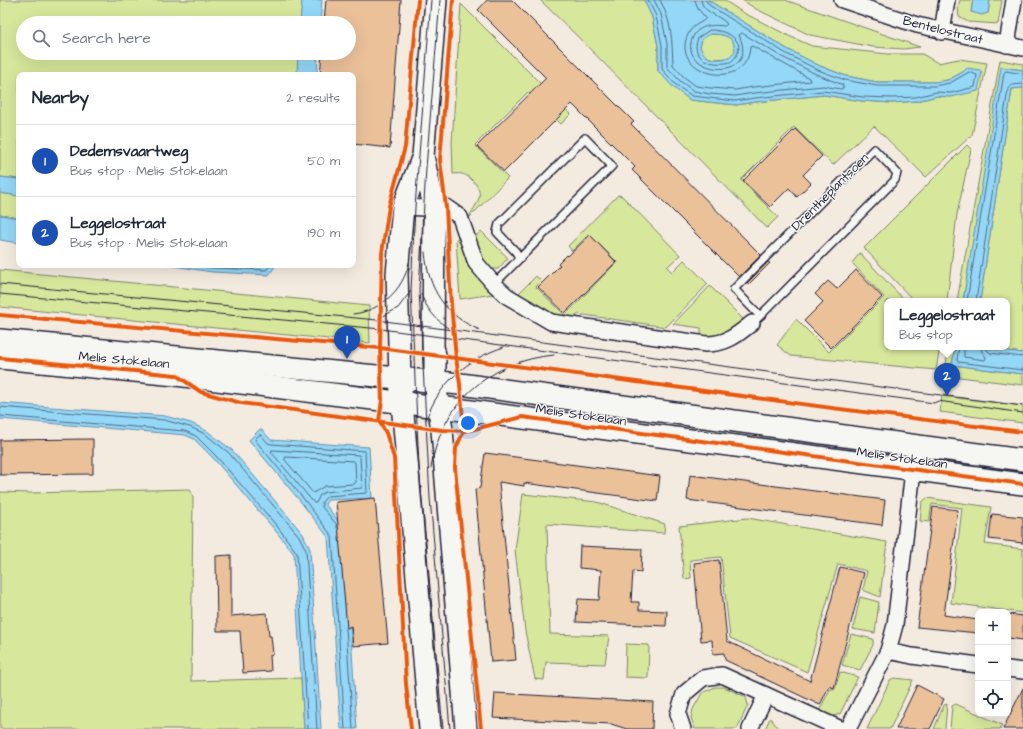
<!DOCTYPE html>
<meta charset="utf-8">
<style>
body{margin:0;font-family:"Architects Daughter",sans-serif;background:#f2f2f3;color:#1f2937}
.controls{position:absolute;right:12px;bottom:12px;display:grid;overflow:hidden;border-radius:8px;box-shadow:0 4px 16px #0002}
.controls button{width:36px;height:36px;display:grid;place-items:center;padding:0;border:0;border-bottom:1px solid #e0e1e3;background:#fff;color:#1f2937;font:20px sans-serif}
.you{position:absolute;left:468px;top:423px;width:14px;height:14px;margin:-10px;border:3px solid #fff;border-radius:50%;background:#1a73e8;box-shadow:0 0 0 6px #1a73e833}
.badge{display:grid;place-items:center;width:26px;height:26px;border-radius:50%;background:#1a73e8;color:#fff;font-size:13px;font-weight:700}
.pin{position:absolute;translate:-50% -33px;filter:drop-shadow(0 1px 2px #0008)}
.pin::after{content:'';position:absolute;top:21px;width:14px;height:12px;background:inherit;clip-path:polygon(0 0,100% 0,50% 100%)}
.popup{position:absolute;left:884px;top:298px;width:126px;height:52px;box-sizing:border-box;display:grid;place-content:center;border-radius:8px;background:#fff;filter:drop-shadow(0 1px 3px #0005);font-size:13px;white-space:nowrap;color:#747a83}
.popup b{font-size:15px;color:#1f2937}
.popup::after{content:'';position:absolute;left:50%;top:100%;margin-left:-8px;border:8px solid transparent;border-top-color:#fff}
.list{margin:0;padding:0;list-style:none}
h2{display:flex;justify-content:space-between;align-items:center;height:52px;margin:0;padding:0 16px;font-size:17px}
h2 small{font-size:13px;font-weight:400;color:#747a83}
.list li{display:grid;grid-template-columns:26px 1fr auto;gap:12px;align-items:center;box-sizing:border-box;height:72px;padding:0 16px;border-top:1px solid #e0e1e3}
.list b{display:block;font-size:15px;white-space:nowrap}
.list p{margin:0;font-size:13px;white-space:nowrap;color:#747a83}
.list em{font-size:13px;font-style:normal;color:#747a83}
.icon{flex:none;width:22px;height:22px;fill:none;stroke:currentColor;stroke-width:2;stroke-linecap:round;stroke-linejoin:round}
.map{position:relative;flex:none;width:1023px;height:729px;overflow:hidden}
.search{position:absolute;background:#fff;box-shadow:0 4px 16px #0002;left:16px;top:16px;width:340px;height:44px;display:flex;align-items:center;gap:10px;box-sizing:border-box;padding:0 14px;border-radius:22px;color:#747a83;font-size:15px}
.panel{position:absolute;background:#fff;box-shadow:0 4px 16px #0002;left:16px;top:72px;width:340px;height:196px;border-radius:8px}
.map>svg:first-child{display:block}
.green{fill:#d7e79b;stroke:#7c846b}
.water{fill:#94d7f6;stroke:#668fab;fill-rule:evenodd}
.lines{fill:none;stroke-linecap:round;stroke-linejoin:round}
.shore{stroke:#506a86;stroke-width:1}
.building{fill:#ebc19a;stroke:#22223b}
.lane-casing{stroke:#22223b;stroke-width:10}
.street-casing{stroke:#22223b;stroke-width:18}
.secondary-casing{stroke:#22223b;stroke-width:24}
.lane{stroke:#f6f6f2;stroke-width:7}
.street{stroke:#f6f6f2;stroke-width:15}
.secondary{stroke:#f6f6f2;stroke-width:21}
.tram{stroke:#22223b;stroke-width:1}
.cycleway-casing{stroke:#f6f6f2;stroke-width:6}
.cycleway{stroke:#e8590c;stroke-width:4}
.labels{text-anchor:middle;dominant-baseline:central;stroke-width:3;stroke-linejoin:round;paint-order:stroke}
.street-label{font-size:13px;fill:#22223b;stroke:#f6f6f2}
</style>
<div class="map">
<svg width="1023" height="729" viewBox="0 0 1023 729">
<rect width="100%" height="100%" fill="#f4ebe0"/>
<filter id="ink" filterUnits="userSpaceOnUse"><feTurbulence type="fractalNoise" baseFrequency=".025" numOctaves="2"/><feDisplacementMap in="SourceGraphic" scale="8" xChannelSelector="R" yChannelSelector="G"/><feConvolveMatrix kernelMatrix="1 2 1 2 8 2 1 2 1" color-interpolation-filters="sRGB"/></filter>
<g filter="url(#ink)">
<g class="green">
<path d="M0,0h302l-1,23h-278v30h276l-2,22h-278v104l-19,-2z"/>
<path d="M540,0h104l8,17 6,29v25l32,29 46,5 19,-3 69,-7 38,6 30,2 25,-2 20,-5 14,1 12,-25 -15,8 -14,2h-57l-31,-6 -26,-10 -33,-17 -79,-49h16l18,12 47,24 23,10 76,8h34l16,9 21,-4 28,4 -15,72 -46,42 -52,-51 -41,39 -39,-38 -53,53 37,37 -11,11 -192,-194z"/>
<path d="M742,0h43l135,47 -16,2 -31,-2 -63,-12 -54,-26z"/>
<path d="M960,0h13l-2,12 17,1 2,-13h12l-4,24 -30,-2 -9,-5 -1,-9z"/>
<path d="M461,4l110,110 -10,10 -33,-32 -53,53 33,33 -39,40c2,-7 8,-12 10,-20 3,-9 -8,-22 -17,-24 -3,-1 -6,0 -9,0l-1,-32z"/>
<path d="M710,34c14,0 25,2 25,18l-6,6 -16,1 -10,-4 -3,-8 2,-8z"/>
<path d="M1000,60l23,4v6l-21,-3 -39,234h-6z"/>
<path d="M1020,88h3v265l-47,-6h31v-46h-27l32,-212z"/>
<path d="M967,145l4,4 -14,65 -10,87h-33l-50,-53z"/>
<path d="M0,193l19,3v22l-19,-3z"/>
<path d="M618,195l4,1 58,59 -13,12 5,5 12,-12 24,24 -42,43 -89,-13 -1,6 -27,-7 -33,-17 20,-20 5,5 -5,6 29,28 52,-53 -28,-28 -17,17 -4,-5z"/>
<path d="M481,231l27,27 -10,11c-15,2 -21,-18 -25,-30z"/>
<path d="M460,238c7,24 16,36 33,56l-33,5 -4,-60z"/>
<path d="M860,253l45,48h-18v46h53l-4,23 -145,-14 -14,-11 19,-26 33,33 55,-55 -32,-34z"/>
<path d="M0,270l369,36 1,37 -370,-36z"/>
<path d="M710,286l34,34c-13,10 -25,17 -43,16v-8l-28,-4z"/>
<path d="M949,347h6l-3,18 71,9v11l-79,-10z"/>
<path d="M942,396l81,10v17l-83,-11z"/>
<path d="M190,489l3,8 -2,184 110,-3 3,51h-304v-237l31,1z"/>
<path d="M523,494l74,8 68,22 -1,9 -117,-9 3,110 59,2 -4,28 -59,-2 -2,18 -9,-1 -10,-48 -10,-81z"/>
<path d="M927,498l64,9 -6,37 38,5v64l-72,-10 11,-95 -30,-4 -3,18 -9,-1 2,-19z"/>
<path d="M747,518l140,24 -7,55 -17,-7 4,-19 -29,-7 -31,108 -77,-34 -9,-81 -31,3 1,18 -7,1 -5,-53z"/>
<path d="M860,597l19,5 -4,31 -22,-4z"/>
<path d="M851,634l22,5v6l-13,25 -18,-5z"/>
<path d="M626,644l23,1 -1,33 -23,-1z"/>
<path d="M840,672l18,5 -18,37 -7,2 -14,-5 11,-22h5z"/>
<path d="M894,678l19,2 -23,49h-23l23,-49z"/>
<path d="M715,687h9l22,10 2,8 -11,24h-42l-4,-11 2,-9 9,-16z"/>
<path d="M947,704l-2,25h-11l10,-24z"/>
<path d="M956,704l46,21 -2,4h-50l2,-23z"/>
<path d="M770,718l9,11h-14z"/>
</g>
<g class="water">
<path d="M302,0h20l-2,23h-20z"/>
<path d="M644,0h64l79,49 33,17 26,10 31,6h57l14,-2 15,-8 4,-4 13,2 2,2 -4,19 -27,6 -14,-1 -20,5 -25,2 -30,-2 -38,-6 -69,7 -19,3 -46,-5 -16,-12 -16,-17v-25l-6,-29zM710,34c14,0 25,2 25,18l-6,6c-14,2 -23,3 -29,-11l2,-8z"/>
<path d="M973,0h17l-2,13 -6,2 -11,-3z"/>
<path d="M298,53h20l-1,22h-20z"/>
<path d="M1001,67l22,3v18l-11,1 -32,212h-17z"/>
<path d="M0,177l19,2v17l-19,-3z"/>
<path d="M0,215l19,3v25l-19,-3z"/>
<path d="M167,265h109l-7,10 -57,-3z"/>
<path d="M955,347h21l47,6v21l-71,-9z"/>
<path d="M0,403l165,13 26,7 16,8 25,19 71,84 7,15 11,180h-17l-10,-175 -20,-25 -61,-71 -19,-19 -9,-4 -185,-16z"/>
<path d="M260,429l3,2 8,9 98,7 3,51 -44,2 -3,4 15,19 5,21 12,185h-16l-13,-192 -28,-36 -51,-61z"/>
</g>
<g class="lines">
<g class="shore">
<path d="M648,0l8,16 6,29v24l14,16 16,11 43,5 20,-3 68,-7 40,6 29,1 24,-1 20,-5 15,1 24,-6 2,-12 -8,-3 -19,11 -16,3h-57l-32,-6 -27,-10 -33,-17 -76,-48 -3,-5"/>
<path d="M654,0l7,14 6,30v23l13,14 14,10 16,3 25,2 19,-3 69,-7 18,3 2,-1v-3l-27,-11 -34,-17 -40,-24 -3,2c23,51 -67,38 -45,0 7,-11 21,-10 31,-9l2,-2c-7,-9 -25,-11 -26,-24"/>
<path d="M660,0c12,22 12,41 13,65l11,12 12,9 15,2 24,2 18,-3 57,-6 -1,-3 -57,-32 -2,1c-3,49 -86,25 -60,-16 3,-6 12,-8 16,-13l-8,-9 -3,-9"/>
<path d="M710,30c19,0 41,13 21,32 -12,3 -33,2 -35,-15 0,-2 1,-6 2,-9z"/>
<path d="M193,265l19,3 54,2 5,-5"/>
<path d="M967,301l37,-228 2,-2 17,3"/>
<path d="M976,301l32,-212 3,-4 12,-1"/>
<path d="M959,347l-2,13 1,2 65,8"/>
<path d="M964,347v10l21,3 1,-3 -4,-5 -1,-5"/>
<path d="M986,347l1,3 3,3 33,4"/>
<path d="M0,407l164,13 26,7 15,7 24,19 70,83 7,14 11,179"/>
<path d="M0,416l185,15 11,5 20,20 61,70 20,27 11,176"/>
<path d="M272,450l87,5 1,2 2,31 -37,4 -5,3 -4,8h-2l-42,-50z"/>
<path d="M286,457l68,4 1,2 1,19 -2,2 -29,2 -12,7 -28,-33z"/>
<path d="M337,528v-3l-15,-18v-5l5,-6 40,-3 -2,-42 -94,-7 -3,-1 -7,-8h-2l-4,4 1,2 47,57 29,38 13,193"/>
<path d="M346,628l7,101"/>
</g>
</g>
<g class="building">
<path d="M326,0h75l-11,148 -37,-4v-69h-33l2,-22h27v-30h-25z"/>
<path d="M487,0h25l122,122 -3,2 130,131 -22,22 -107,-107 3,-3 -63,-63 -68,68 -27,-26 69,-68 -68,-68z"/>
<path d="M795,129l27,27 -19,19 8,8 -14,14 -8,-9 -19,19 -27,-26z"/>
<path d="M590,235l26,27 -51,51 -27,-26 22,-22 -2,-1 9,-9 1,1z"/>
<path d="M768,262l2,1 -22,22 -2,-1z"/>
<path d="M856,270l26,27 -51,51 -27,-27 19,-19 -8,-8 13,-13 9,8z"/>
<path d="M93,439v35l-93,1v-35z"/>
<path d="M485,453l175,23 -3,25 -133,-18v3l-25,-4 17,178 -25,2 -16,-173 5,-1z"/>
<path d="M690,475l195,25 -3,25 -195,-25z"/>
<path d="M375,498l13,145 -35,3 -2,-20 -4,2 -11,-126z"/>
<path d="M933,507l25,3 -14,105 34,5v13l-61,-6z"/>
<path d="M992,514l31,3v26l-34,-4z"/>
<path d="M580,546l62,3 -1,23 -8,-1 -2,31h8v8l28,1 -1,15 -90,-4 2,-23 21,1 2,-30 -22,-2z"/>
<path d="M231,555v61l36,-3 2,23h2l2,18 -3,1 1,16 -28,2 -3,-42h-23l-1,-75z"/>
<path d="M719,560l8,81 83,40 30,-114 24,6 -30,115 -5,-2 -9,19 -95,-45 -1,-7 -11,1 -1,-14 -11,1 -7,-78z"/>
<path d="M1008,614l15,2v24l-15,-2z"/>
<path d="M917,685l27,14 -14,30h-34z"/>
<path d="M1023,688v41h-20z"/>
<path d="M495,693l158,9 -1,27h-25l-16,-5 -118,-6z"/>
</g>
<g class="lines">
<defs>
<g id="lane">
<path d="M494,284l118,-118 -27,-28 -86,86 -2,8 19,20 3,6"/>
<path d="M752,323l8,-7 135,-136 2,-7 -23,-24 -140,140 26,27"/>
</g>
<g id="street">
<path d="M842,0l75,25 106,23"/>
<path d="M942,32l5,-32"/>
<path d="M1007,45l7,-45"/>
<path d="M403,207l21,1 22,-1 14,10 16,46 18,21 13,12 44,26 155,22c20,0 30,-8 46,-21"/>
<path d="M888,651l24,5 66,9"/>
<path d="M1008,669l15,2"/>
<path d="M683,729l-5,-15 6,-20 19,-16 19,-3 44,20"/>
<path d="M750,729l16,-34 75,34"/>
<path d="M848,729l40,-78 7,-26 21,-180"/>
</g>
<g id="secondary">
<path d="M423,156l11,51 -1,140 2,8v27l7,48 24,299"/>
<path d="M0,340l460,44 563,76"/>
<path d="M0,358l176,17 287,35 560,74"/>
<path d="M430,729l-30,-350 -3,-105 6,-67 20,-51 13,-156"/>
</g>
</defs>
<use href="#lane" class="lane-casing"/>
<use href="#street" class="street-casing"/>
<use href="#secondary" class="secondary-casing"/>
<use href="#lane" class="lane"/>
<use href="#street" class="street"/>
<use href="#secondary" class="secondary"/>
<g class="tram">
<path d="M431,0l-16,207 -4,84 8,176 24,262"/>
<path d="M440,0l-14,168 -7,122 11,208 20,231"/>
<path d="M425,252c3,37 20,64 55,78"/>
<path d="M0,284l377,36 646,86"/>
<path d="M0,294l381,35 553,74 4,-2 85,12"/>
<path d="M421,294c5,14 15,26 27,34"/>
<path d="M353,314c28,-3 50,-24 56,-51"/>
<path d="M378,319l20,-11 13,-17"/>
<path d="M426,420c12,-36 42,-62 78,-73"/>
<path d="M431,468c10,-65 58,-107 123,-113"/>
</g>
<defs>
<g id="cycleway">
<path d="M453,0l-13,160 6,47 5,97 5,54 4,26 4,47 -8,17 -1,20 26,261"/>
<path d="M0,315l380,33 452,60 191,24"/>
<path d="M0,358l176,17 25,17 40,11 201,27 22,1 11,-2 47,-12 501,67"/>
<path d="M411,729l-5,-45 -12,-226 -8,-25 -7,-12 3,-21 -2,-52 2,-95 7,-47 16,-59 13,-147"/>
</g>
</defs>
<use href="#cycleway" class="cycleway-casing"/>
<use href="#cycleway" class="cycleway"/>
</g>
</g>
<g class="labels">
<g class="street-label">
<text transform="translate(943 30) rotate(14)">Bentelostraat</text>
<text transform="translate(830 192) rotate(-45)">Drentheplantsoen</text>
<text transform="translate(124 360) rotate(5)">Melis Stokelaan</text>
<text transform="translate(581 415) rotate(8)">Melis Stokelaan</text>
<text transform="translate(902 458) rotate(8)">Melis Stokelaan</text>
</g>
</g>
</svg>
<div class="controls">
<button>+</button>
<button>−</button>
<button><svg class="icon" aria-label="locate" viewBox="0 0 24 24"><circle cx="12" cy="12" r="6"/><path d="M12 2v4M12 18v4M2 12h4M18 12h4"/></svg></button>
</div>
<div class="you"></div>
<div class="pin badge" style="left:347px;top:359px;background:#1a4fb4">1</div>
<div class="pin badge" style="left:947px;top:396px;background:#1a4fb4">2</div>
<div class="popup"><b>Leggelostraat</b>Bus stop</div>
<div class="search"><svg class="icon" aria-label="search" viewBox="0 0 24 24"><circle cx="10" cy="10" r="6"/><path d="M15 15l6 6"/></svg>Search here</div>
<section class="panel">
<h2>Nearby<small>2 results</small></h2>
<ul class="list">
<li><span class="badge" style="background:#1a4fb4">1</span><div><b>Dedemsvaartweg</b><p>Bus stop · Melis Stokelaan</p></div><em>50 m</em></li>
<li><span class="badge" style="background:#1a4fb4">2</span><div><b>Leggelostraat</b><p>Bus stop · Melis Stokelaan</p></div><em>190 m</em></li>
</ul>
</section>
</div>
